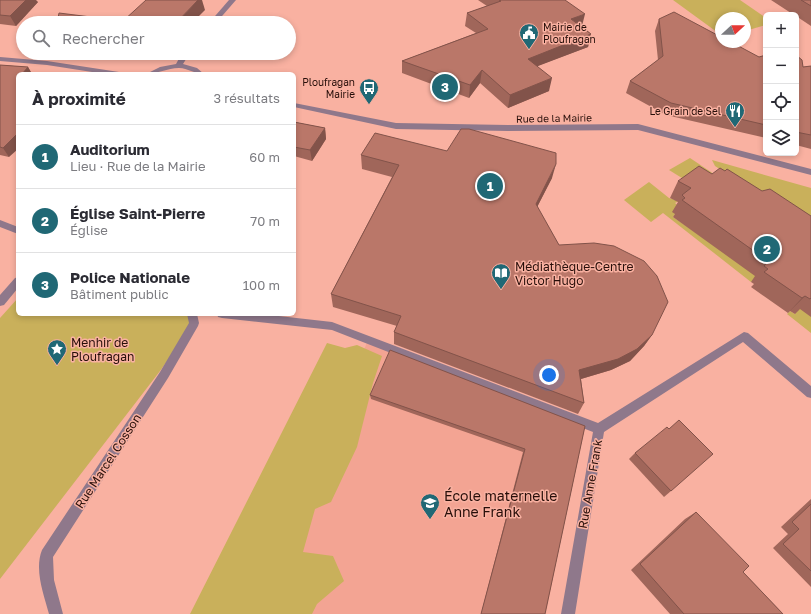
<!DOCTYPE html>
<html lang="fr">
<meta charset="utf-8">
<style>
body{margin:0;font-family:"Golos Text",sans-serif;background:#f7f7f7;color:#2b2b33}
.controls{position:absolute;right:12px;top:12px;display:grid;overflow:hidden;border-radius:6px;box-shadow:0 2px 6px #0003}
.controls button{width:36px;height:36px;display:grid;place-items:center;padding:0;border:0;border-bottom:1px solid #e1e1e2;background:#fff;color:#2b2b33;font:20px sans-serif}
.compass{position:absolute;left:715px;top:12px;width:36px;height:36px;border-radius:50%;background:#fff;box-shadow:0 2px 6px #0003;rotate:69deg}
.you{position:absolute;left:549px;top:375px;width:14px;height:14px;margin:-10px;border:3px solid #fff;border-radius:50%;background:#1a73e8;box-shadow:0 0 0 6px #1a73e833}
.badge{display:grid;place-items:center;width:26px;height:26px;border-radius:50%;background:#206875;color:#fff;font-size:13px;font-weight:700}
.pin{position:absolute;translate:-50% -50%;border:2px solid #fff;box-shadow:0 1px 4px #0006}
.list{margin:0;padding:0;list-style:none}
h2{display:flex;justify-content:space-between;align-items:center;height:52px;margin:0;padding:0 16px;font-size:17px}
h2 small{font-size:13px;font-weight:400;color:#7c7c81}
.list li{display:grid;grid-template-columns:26px 1fr auto;gap:12px;align-items:center;box-sizing:border-box;height:64px;padding:0 16px;border-top:1px solid #e1e1e2}
.list b{display:block;font-size:15px;white-space:nowrap}
.list p{margin:0;font-size:13px;white-space:nowrap;color:#7c7c81}
.list em{font-size:13px;font-style:normal;color:#7c7c81}
.icon{flex:none;width:22px;height:22px;fill:none;stroke:currentColor;stroke-width:2;stroke-linecap:round;stroke-linejoin:round}
.map{position:relative;flex:none;width:811px;height:614px;overflow:hidden}
.search{position:absolute;background:#fff;box-shadow:0 2px 6px #0003;left:16px;top:16px;width:280px;height:44px;display:flex;align-items:center;gap:10px;box-sizing:border-box;padding:0 14px;border-radius:22px;color:#7c7c81;font-size:15px}
.panel{position:absolute;background:#fff;box-shadow:0 2px 6px #0003;left:16px;top:72px;width:280px;height:244px;border-radius:6px}
.map>svg:first-child{display:block}
.built{fill:#f3a493}
.green{fill:#c9b05b}
.lines{fill:none;stroke-linecap:round;stroke-linejoin:round}
.minor{fill:#8f788b;fill-rule:evenodd}
.wall{fill:#a0665a}
.shaded-wall{fill:#82534a}
.building{fill:#ba7769;stroke:#82534a}
.labels{text-anchor:middle;dominant-baseline:central;stroke-width:3;stroke-linejoin:round;paint-order:stroke}
.far-poi-label{font-size:10px;fill:#270e09;stroke:#f9b1a1;text-anchor:end}
.far-street-label{font-size:10px;fill:#270e09;stroke:#f9b1a1}
.poi-label{font-size:12px;fill:#270e09;stroke:#f9b1a1;text-anchor:start}
.street-label{font-size:12px;fill:#270e09;stroke:#f9b1a1}
.near-poi-label{font-size:14px;fill:#270e09;stroke:#f9b1a1;text-anchor:start}
</style>
<div class="map">
<svg width="811" height="614" viewBox="0 0 811 614">
<rect width="100%" height="100%" fill="#f9b1a1"/>
<path class="built" d="M368,340l215,86 -37,188h-289z"/>
<g class="green">
<path d="M673,0h67l26,18v7l-21,6v-13h-24v17z"/>
<path d="M690,158l121,81 -121,-56 -21,-13z"/>
<path d="M712,160l99,28v42l-96,-64z"/>
<path d="M649,182l20,16 10,3 -4,2 5,4 -7,10 89,61 -11,4 -88,-69 -12,9 -27,-22z"/>
<path d="M18,298v16h174l2,9 -34,48 -160,208v-261z"/>
<path d="M798,304l13,8v21l-24,-19 3,-3 5,3z"/>
<path d="M327,343l18,5 12,-3 25,11 -9,27 -16,64 -26,55 -16,7 -12,43 30,4 11,25 -27,23 -5,10h-122z"/>
</g>
<g class="lines">
<g class="minor">
<path d="M229,0h7l-20,23h-7z"/>
<path d="M182,53h8l-7,11 14,4 7,6c-10,0 -16,-6 -25,-6 -12,0 -21,6 -33,6l14,-7 16,-3z"/>
<path d="M0,57l47,4 72,11 4,2h-18l-58,-9 -47,-4z"/>
<path d="M294,103l102,20 112,2 130,-1 173,45v6l-173,-45 -130,1 -112,-2 -102,-22z"/>
<path d="M0,220l18,7v7l-18,-7z"/>
<path d="M18,277v11l-14,17 -4,1v-11l15,-17z"/>
<path d="M187,314h10l2,9 -1,3 -30,52 -115,179 1,23 9,34h-14c-5,-19 -15,-44 -7,-64l118,-178 29,-49z"/>
<path d="M217,314h44l71,8 266,101 146,-91 4,1 63,53v12l-4,-1 -64,-55 -139,90 -29,182h-14l32,-182 -261,-102 -110,-12 -4,-1z"/>
</g>
</g>
<g class="wall">
<path d="M0,0l38,2 -22,24 -16,-2z"/>
<path d="M478,0h87l17,26 9,8 -3,13 -51,19 12,25 -41,17 -28,-25 -11,15 -67,-25v-12l74,-28 -11,-7 2,-13 20,-7z"/>
<path d="M771,0h40v26l-15,-10v-1h-2z"/>
<path d="M659,19l100,38 7,-2v83l-100,-23 -40,-22 4,-12 28,-21 -3,-29z"/>
<path d="M104,53h60l-1,1 -13,1 -10,4z"/>
<path d="M796,55l7,12 8,-1v83l-15,-4z"/>
<path d="M0,65l28,2 4,7h-14l-9,83 -9,-2z"/>
<path d="M294,122l31,6 1,11 -14,22 -18,-5z"/>
<path d="M361,155l191,23 -15,29 22,38 93,90 -8,11 -14,15 -19,9 -30,9 3,24 -6,11 -184,-70v-12l3,-6 -64,-19 -2,-13 61,-117 -30,-8z"/>
<path d="M712,174l50,17 49,25v101l-11,-8 -5,5 -5,-3 -2,2 -37,-26 3,-3 -3,-2 4,-6 -82,-59 2,-3 -3,-2 6,-10 -8,-4 8,-17z"/>
<path d="M370,395l215,31 -40,188h-64l42,-162 -152,-53z"/>
<path d="M669,429l2,62 -7,6 -35,-38 6,-6z"/>
<path d="M811,499v88l-38,-39 15,-14 -7,-7z"/>
<path d="M696,512l47,60 40,42h-113l-39,-44 54,-51z"/>
</g>
<g class="shaded-wall">
<path d="M26,0h10l2,2 -22,24 -6,-10z"/>
<path d="M198,0h4l3,10 -13,13h-16z"/>
<path d="M585,14l-3,12 -11,-7z"/>
<path d="M591,34l-3,13 -63,24 3,-12z"/>
<path d="M138,53h11l1,2 -10,4z"/>
<path d="M28,67l4,7h-10z"/>
<path d="M482,70l-2,13 -11,15 1,-13z"/>
<path d="M552,78l-3,13 -41,17 2,-13z"/>
<path d="M325,128l1,11 -14,22 -2,-11z"/>
<path d="M18,133v16l-9,8 -6,-9z"/>
<path d="M556,164l-4,14 -20,39 4,-13z"/>
<path d="M805,296l-17,17 14,-15z"/>
<path d="M652,335l-8,11 -14,15 -19,9 -37,11 5,-11z"/>
</g>
<g class="building">
<path d="M0,0h26l-16,16 -10,-1z"/>
<path d="M146,0h52l-22,23h-119l2,-10 64,8z"/>
<path d="M499,0h66l20,14 -14,5 20,15 -63,25 24,19 -42,17 -28,-25 -12,15 -68,-24 86,-32 -21,-16 34,-12z"/>
<path d="M801,0h10v6z"/>
<path d="M674,12l47,25v5h10l28,15 7,-2v70l-95,-22 -41,-22 33,-25 -4,-37z"/>
<path d="M796,55l6,5 1,7 8,-1v69l-15,-3z"/>
<path d="M0,65l28,2 -6,7h-4v5l-1,2h1v52l-15,15 -3,-1z"/>
<path d="M294,122l31,6 -15,22 -16,-3z"/>
<path d="M461,129h8l87,24v11l-20,40 23,41 35,-2 20,3 30,15 13,15 11,26 -16,33 -15,14 -19,10 -39,11 5,33 -190,-71 7,-16 -70,-22 68,-129 -38,-10 14,-22 72,18z"/>
<path d="M699,166l13,8 8,-6 5,3 2,-2 35,22 8,-2 41,27v82l-1,1 -5,-3 -3,2 -38,-26 4,-3 -4,-3 4,-5 -86,-61 3,-2 -3,-3 9,-7 -13,-7z"/>
<path d="M390,350l195,76 -40,188h-64l44,-165 -155,-54z"/>
<path d="M679,420l34,34 -42,37 -36,-38 32,-26 2,2z"/>
<path d="M811,504v67l-28,-27 16,-15 -7,-7z"/>
<path d="M696,512l53,54 -6,6 40,42h-99l-44,-50z"/>
</g>
<defs>
<symbol id="civic-pin" viewBox="-11 -11 22 30"><path d="M0 17L-7.5 6A9.5 9.5 0 1 1 7.5 6Z" fill="#206875" stroke="#f9b1a1"/><path d="M-.6-6.5H3V-4.5H.6V-3L4-1V1h2V6H-6V1h2V-1L-.6-3ZM-1.2 2.5V6h2.4V2.5Z" fill="#fff"/></symbol>
<symbol id="bus-pin" viewBox="-11 -11 22 30"><path d="M0 17L-7.5 6A9.5 9.5 0 1 1 7.5 6Z" fill="#206875" stroke="#f9b1a1"/><path d="M-5-6H5V4H4V6H2V4H-2V6H-4V4H-5ZM-3.5-4V0h7V-4ZM-3.5 1.2v1.5H-2V1.2ZM2 1.2v1.5H3.5V1.2Z" fill="#fff"/></symbol>
<symbol id="restaurant-pin" viewBox="-11 -11 22 30"><path d="M0 17L-7.5 6A9.5 9.5 0 1 1 7.5 6Z" fill="#206875" stroke="#f9b1a1"/><path d="M-5-6h1v4h1v-4h1v4h1v-4h1v5L-1.5 .5V6h-2V.5L-5-1ZM5-6V6H3V1.5H1.5Q1.5-4 5-6Z" fill="#fff"/></symbol>
<symbol id="library-pin" viewBox="-11 -11 22 30"><path d="M0 17L-7.5 6A9.5 9.5 0 1 1 7.5 6Z" fill="#206875" stroke="#f9b1a1"/><path d="M-6-4Q-3-5.5-.7-3.5V5Q-3 3-6 4ZM6-4Q3-5.5 .7-3.5V5Q3 3 6 4Z" fill="#fff"/></symbol>
<symbol id="sight-pin" viewBox="-11 -11 22 30"><path d="M0 17L-7.5 6A9.5 9.5 0 1 1 7.5 6Z" fill="#206875" stroke="#f9b1a1"/><path d="M0-6L1.8-2.2L6-1.7L2.9 1.2L3.7 5.4L0 3.3L-3.7 5.4L-2.9 1.2L-6-1.7L-1.8-2.2Z" fill="#fff"/></symbol>
<symbol id="school-pin" viewBox="-11 -11 22 30"><path d="M0 17L-7.5 6A9.5 9.5 0 1 1 7.5 6Z" fill="#206875" stroke="#f9b1a1"/><path d="M0-5L7-2L0 1L-7-2ZM-4 1L0 2.5L4 1V4Q0 6-4 4Z" fill="#fff"/></symbol>
</defs>
<g fill-rule="evenodd">
<use href="#civic-pin" x="518" y="22" width="22" height="30"/>
<use href="#bus-pin" x="358" y="77" width="22" height="30"/>
<use href="#restaurant-pin" x="724" y="100" width="22" height="30"/>
<use href="#library-pin" x="490" y="262" width="22" height="30"/>
<use href="#sight-pin" x="46" y="338" width="22" height="30"/>
<use href="#school-pin" x="419" y="492" width="22" height="30"/>
</g>
<g class="labels">
<g class="far-poi-label">
<text x="543" y="27" text-anchor="start">Mairie de<tspan x="543" dy="12">Ploufragan</tspan></text>
<text x="355" y="82">Ploufragan<tspan x="355" dy="12">Mairie</tspan></text>
<text x="721" y="111">Le Grain de Sel</text>
</g>
<g class="far-street-label">
<text transform="translate(554 118) rotate(-1)">Rue de la Mairie</text>
</g>
<g class="poi-label">
<text x="515" y="266">Médiathèque-Centre<tspan x="515" dy="14">Victor Hugo</tspan></text>
<text x="71" y="342">Menhir de<tspan x="71" dy="14">Ploufragan</tspan></text>
</g>
<g class="street-label">
<text transform="translate(108 461) rotate(-57)">Rue Marcel Cosson</text>
<text transform="translate(590 484) rotate(-80)">Rue Anne Frank</text>
</g>
<g class="near-poi-label">
<text x="444" y="495">École maternelle<tspan x="444" dy="16">Anne Frank</tspan></text>
</g>
</g>
</svg>
<div class="controls">
<button>+</button>
<button>−</button>
<button><svg class="icon" aria-label="locate" viewBox="0 0 24 24"><circle cx="12" cy="12" r="6"/><path d="M12 2v4M12 18v4M2 12h4M18 12h4"/></svg></button>
<button><svg class="icon" aria-label="layers" viewBox="0 0 24 24"><path d="M12 4l9 5-9 5-9-5zM3 14l9 5 9-5"/></svg></button>
</div>
<svg class="compass" viewBox="-18 -18 36 36"><path d="M0-13l5 13h-10z" fill="#e53935"/><path d="M0 13l5-13h-10z" fill="#7c7c81"/></svg>
<div class="you"></div>
<div class="pin badge" style="left:490px;top:186px">1</div>
<div class="pin badge" style="left:767px;top:249px">2</div>
<div class="pin badge" style="left:445px;top:87px">3</div>
<div class="search"><svg class="icon" aria-label="search" viewBox="0 0 24 24"><circle cx="10" cy="10" r="6"/><path d="M15 15l6 6"/></svg>Rechercher</div>
<section class="panel">
<h2>À proximité<small>3 résultats</small></h2>
<ul class="list">
<li><span class="badge">1</span><div><b>Auditorium</b><p>Lieu · Rue de la Mairie</p></div><em>60 m</em></li>
<li><span class="badge">2</span><div><b>Église Saint-Pierre</b><p>Église</p></div><em>70 m</em></li>
<li><span class="badge">3</span><div><b>Police Nationale</b><p>Bâtiment public</p></div><em>100 m</em></li>
</ul>
</section>
</div>
